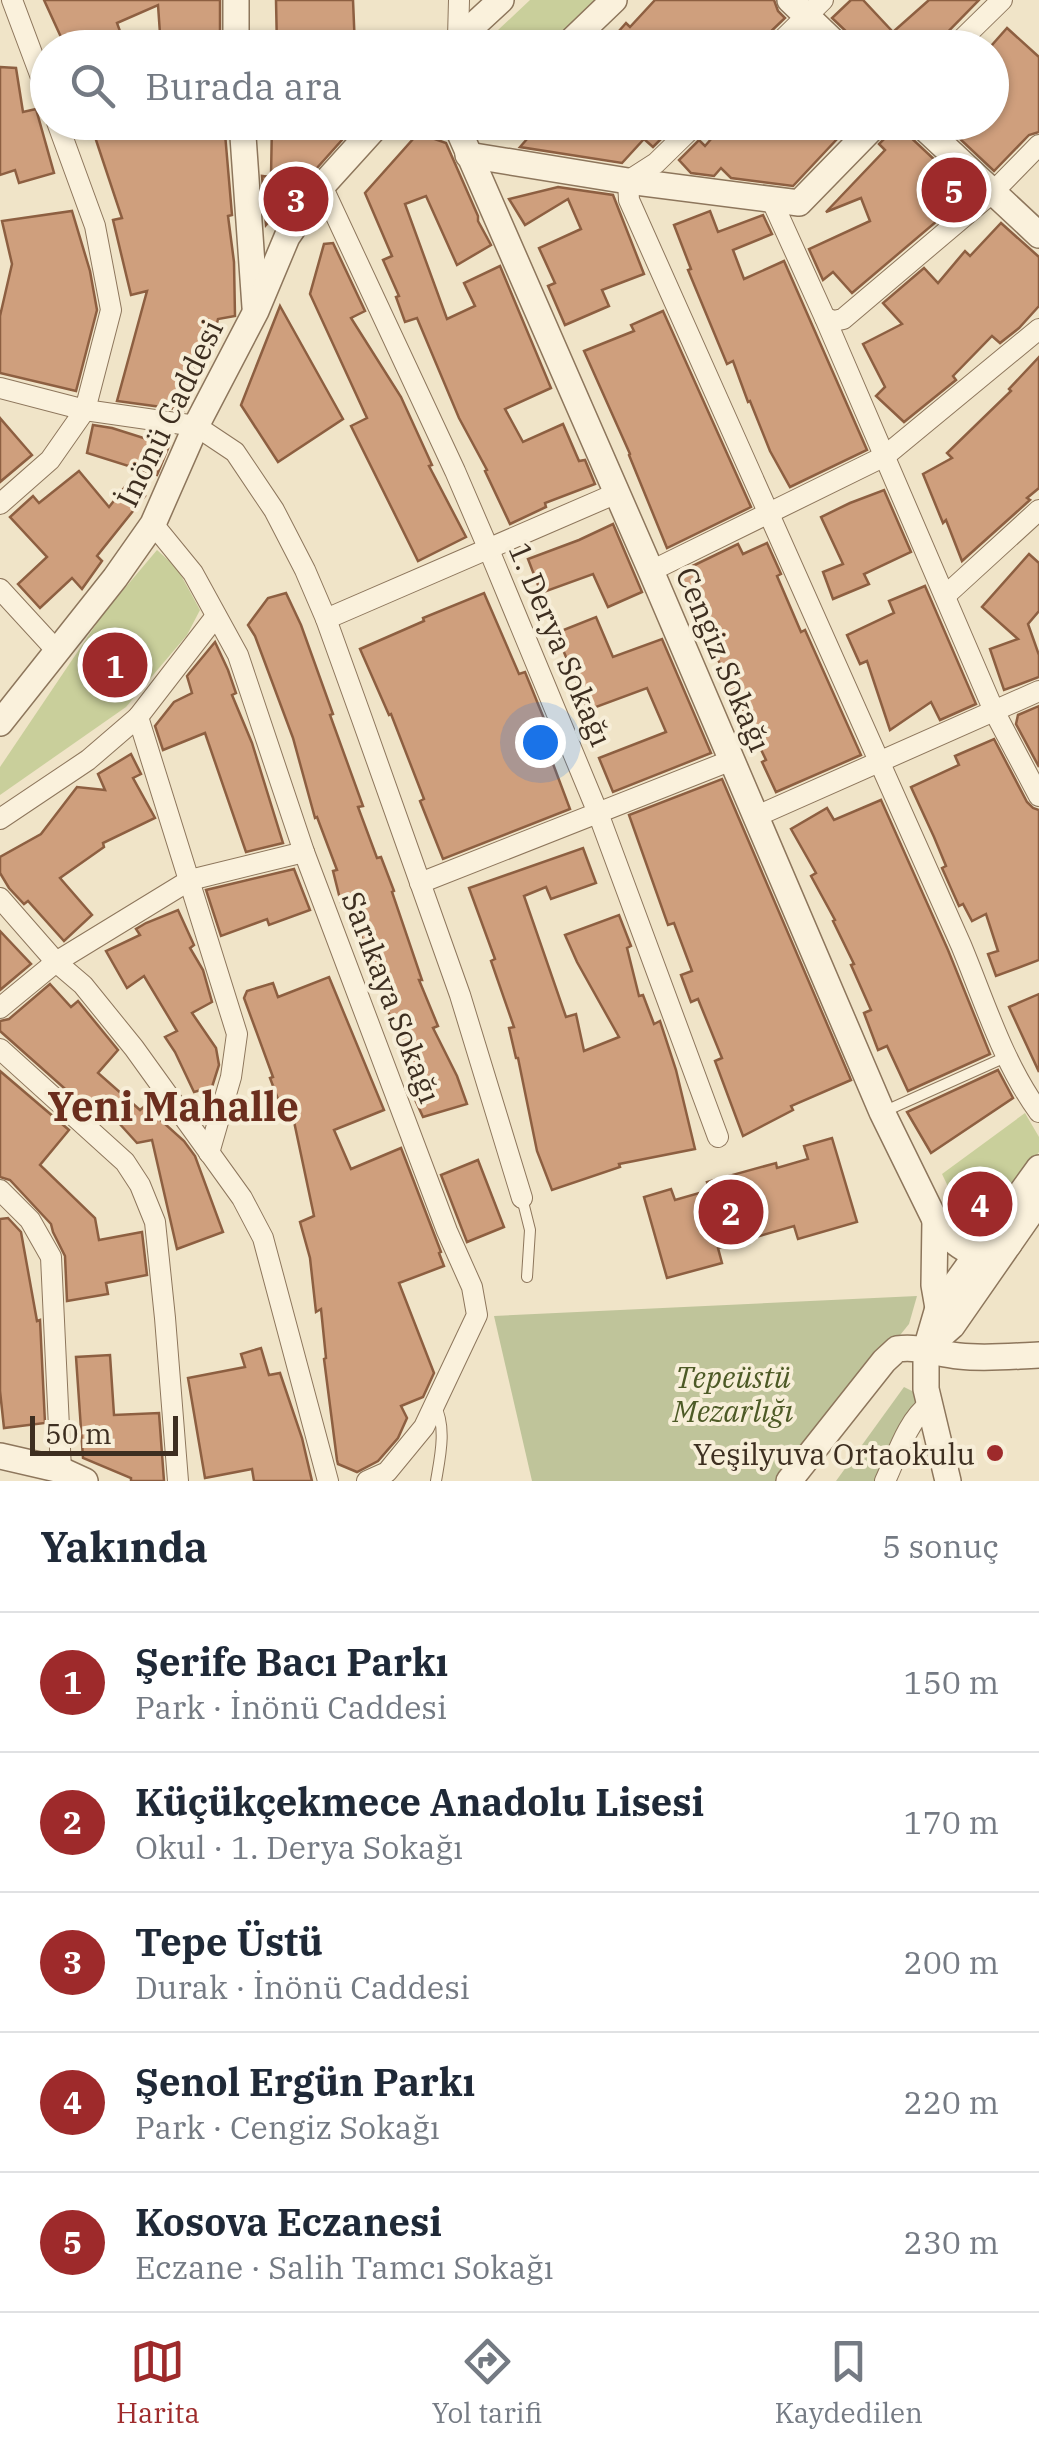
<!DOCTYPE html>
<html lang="tr">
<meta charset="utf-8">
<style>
body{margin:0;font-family:"IBM Plex Serif",serif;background:#f6f6f7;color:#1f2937}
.scale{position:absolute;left:30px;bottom:25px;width:148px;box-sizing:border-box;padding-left:10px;border:5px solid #3d2e20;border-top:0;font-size:28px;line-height:35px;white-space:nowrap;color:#3d2e20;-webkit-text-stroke:8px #f7eed8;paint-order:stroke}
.you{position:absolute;left:540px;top:742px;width:35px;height:35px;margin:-25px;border:8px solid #fff;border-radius:50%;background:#1a73e8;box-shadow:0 0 0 15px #1a73e833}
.badge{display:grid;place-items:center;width:65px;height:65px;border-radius:50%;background:#9e2a2b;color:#fff;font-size:32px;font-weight:700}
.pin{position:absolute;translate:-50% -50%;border:5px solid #fff;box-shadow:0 2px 10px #0006}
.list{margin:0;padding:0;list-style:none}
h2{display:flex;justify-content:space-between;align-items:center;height:130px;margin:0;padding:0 40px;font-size:42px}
h2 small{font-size:32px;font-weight:400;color:#747a83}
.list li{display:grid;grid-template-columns:65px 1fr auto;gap:30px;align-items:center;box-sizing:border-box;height:140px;padding:0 40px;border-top:2px solid #e0e1e3}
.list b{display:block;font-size:38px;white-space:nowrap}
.list p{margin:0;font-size:32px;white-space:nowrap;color:#747a83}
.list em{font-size:32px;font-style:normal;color:#747a83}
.icon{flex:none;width:55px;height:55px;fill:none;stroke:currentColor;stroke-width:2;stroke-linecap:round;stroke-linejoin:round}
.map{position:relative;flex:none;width:1039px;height:1481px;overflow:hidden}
.search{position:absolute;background:#fff;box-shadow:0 2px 8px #0004;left:30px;right:30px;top:30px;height:110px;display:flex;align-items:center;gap:25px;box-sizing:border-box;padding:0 35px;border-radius:55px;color:#747a83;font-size:38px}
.sheet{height:830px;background:#fff}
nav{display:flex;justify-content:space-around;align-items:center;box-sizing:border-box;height:140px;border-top:2px solid #e0e1e3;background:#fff;font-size:28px;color:#747a83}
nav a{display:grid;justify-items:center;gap:5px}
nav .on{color:#9e2a2b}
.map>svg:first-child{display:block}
.green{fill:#c9cf9b}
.cemetery{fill:#bfc49a}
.building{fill:#cf9f7d;stroke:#8d5f41;stroke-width:2.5}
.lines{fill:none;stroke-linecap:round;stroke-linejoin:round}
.service-casing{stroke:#8d765c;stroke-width:12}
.minor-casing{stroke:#8d765c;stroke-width:22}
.tertiary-casing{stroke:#8d765c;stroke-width:28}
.service{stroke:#faf1dc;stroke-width:10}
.minor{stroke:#faf1dc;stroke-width:20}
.tertiary{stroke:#faf1dc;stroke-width:25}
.poi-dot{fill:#9e2a2b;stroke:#f7eed8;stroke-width:4}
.labels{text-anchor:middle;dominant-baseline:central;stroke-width:8;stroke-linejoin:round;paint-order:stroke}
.street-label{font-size:30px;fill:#3d2e20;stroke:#f7eed8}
.park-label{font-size:30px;font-style:italic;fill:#4d5a26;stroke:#f7eed8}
.poi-label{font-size:30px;fill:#3d2e20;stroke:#f7eed8;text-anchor:end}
.district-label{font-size:40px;font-weight:bold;fill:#6b2e1e;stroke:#f7eed8}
</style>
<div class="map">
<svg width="1039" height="1481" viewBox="0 0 1039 1481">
<rect width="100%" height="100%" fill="#f0e4c8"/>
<g class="green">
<path d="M530,0h75l-51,47 -75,1z"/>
<path d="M157,550l20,18 23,42 -13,25 -61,72 -126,88v-28l103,-153z"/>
<path d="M1025,1113l14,24v15l-58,83 -9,1 -30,-62z"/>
</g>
<g class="cemetery">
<path d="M917,1296l-8,28 -126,157h-251l-38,-165z"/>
<path d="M904,1387l20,10 -42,84h-46z"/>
</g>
<g class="building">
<path d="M44,0h176v48h-59l-3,-43 -41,18 9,25h-60z"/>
<path d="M276,0h77l2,48h-78z"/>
<path d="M655,0h119l4,11 7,7 -21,20 -3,10h-157l22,-25 4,4z"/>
<path d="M851,0h12l30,32 36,-32h50l-47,48h-76l-4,-11 -20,-19z"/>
<path d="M1007,28l32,29v75l-10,3 -35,36 -52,-49h50v-77z"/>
<path d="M0,67l16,1 7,44 13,-3 18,64 -35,10 -4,-13 -15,5z"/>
<path d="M118,122h106l8,93 -4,1 6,46 1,54 -17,3 -12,49 -11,-3 -11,45 -67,-9 30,-110 -16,4 -18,-75 9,-2 -29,-87z"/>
<path d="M272,122h86l-92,103 -4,-49 9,1z"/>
<path d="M542,122h136l-25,25 -9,-8 -22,24 -102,-16z"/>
<path d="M726,122h127l-60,64 -62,-8 -10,-10 -7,8 -23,-3 -12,-13 20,-20 6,6z"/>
<path d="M894,122h8l5,12 63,59 -118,100 -19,-21 -10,8 -14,-31 61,-28 -9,-23 -35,14 59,-62 -6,-6 11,-11z"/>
<path d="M414,138h18l14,5 32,73v5l13,24 -34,20 -31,-69 -21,8 42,115 28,-13 -11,-23 36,-17 51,122 -46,21 18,33 40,-18 16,37 6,-1 10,24 -50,19 1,4 -36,17 -25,-53 2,-1 -28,-52 -42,-100 -12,4 -9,-25 3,-1 -16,-36 9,-4 -27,-63z"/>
<path d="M558,187l55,8 31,79 -42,16 7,16 -44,19 -17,-39 7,-3 -16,-35 42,-19 -13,-30 -43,26 -16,-26z"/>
<path d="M72,211l18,60 7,39 -21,81 -76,-18v-57l12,-52 -10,-43z"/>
<path d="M710,211l8,21 45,-17 9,19 -39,16 11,29 40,-18 83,189 -77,37 -20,-36 -20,-50 -2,1 -15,-41 -6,3 -39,-94 3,-1 -17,-44z"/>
<path d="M1001,223l38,34v49l-20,22 -19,15 -8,-7 -39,40 3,4 -52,42 -28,-26 9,-9 -22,-43 39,-20 -19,-21 41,-35 14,15 27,-32 5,5z"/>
<path d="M333,243l32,68 -14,7 50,79 31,68 -3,1 37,71 -48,24 -67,-135 16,-8 -57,-124 14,-50z"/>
<path d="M280,306l63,113 -65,43 -37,-57z"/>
<path d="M663,311l88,196 -84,41 -38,-93 1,-1 -46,-103 50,-20 -3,-6z"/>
<path d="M1039,357v131l-12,10 3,2 -68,61 -16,-41 -3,3 -20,-49 29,-16 -5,-5 64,-62 -2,-2z"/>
<path d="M0,418l32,37 -32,27z"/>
<path d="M93,425l19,3 57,18 -12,29 -70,-22z"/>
<path d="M79,471l30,36 19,-24 17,13 -48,60 5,5 -20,28 -10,-11 -32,30 -22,-24 29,-27 -37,-40 23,-21 6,7z"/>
<path d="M884,490l27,62 -47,22 5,10 -36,15 -10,-27 20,-8 -22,-47 29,-14z"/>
<path d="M613,524l29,68 -34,15 -15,-33 -52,19 -13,-34 51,-19z"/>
<path d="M767,543l14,31 -4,2 24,56 4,-2 56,125 -85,37 -14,-30 4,-2 -28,-59 -4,1 -13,-31 2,-1 -46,-94 1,-3 60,-29 5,10z"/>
<path d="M1029,554l10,9v48l-11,13 11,31v22l-35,13 -14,-41 28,-10 -36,-32z"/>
<path d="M925,586l51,118 -36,16 -9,-18 -41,28 -23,-69 -7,3 -13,-29 47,-22 -5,-12z"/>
<path d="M286,593l15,32 32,89 -3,1 33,91 -5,1 19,51 4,-1 13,34 -2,1 30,88h-3l19,46 -5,2 24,48 10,28 -44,13 -11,-24 5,-1 -19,-44 3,-1 -51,-142 -8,2 -9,-36 4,-1 -20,-53 -2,1 -22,-80 -38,-102 -7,-11 20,-27z"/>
<path d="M484,593l35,81 6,-2 20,49 -7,3 32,85 -127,50 -23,-58 4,-2 -33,-85 -2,1 -29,-66 64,-28 -1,-3z"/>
<path d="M596,617l17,40 49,-18 49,114 -98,39 -14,-34 67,-26 -19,-44 -59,22 -32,-77z"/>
<path d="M215,642l13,28 8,23 -4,2 20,48 31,100 -37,9 -41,-119 -42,17 -8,-24 19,-24 18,-9 -5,-17z"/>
<path d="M1039,706v61l-23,-43 2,-9z"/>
<path d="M994,739l33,63 6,6 6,2v150l-43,16 -8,-22 10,-3 -12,-37 -14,7 -9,-17 -4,2 -17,-38 4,-2 -12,-29 -23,-50 48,-22 -4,-9z"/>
<path d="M131,754l10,20 -8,4 22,40 -52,25 1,4 -44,31 32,37 -28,26 -36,-40 -4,3 -15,-16 -9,-15v-16l41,-23 36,-47 28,3 -7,-16z"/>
<path d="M722,779l129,301 -60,26 2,4 -50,26 -28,-75 7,-3 -24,-59 -7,3 -10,-27 11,-4 -18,-48 -6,2 -39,-110z"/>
<path d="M881,800l67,150 42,104 -82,37 -21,-45 -9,4 -14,-37 7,-3 -20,-45 3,-1 -21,-43 2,-1 -24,-44 5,-3 -25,-44 36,-21 7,12z"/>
<path d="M583,848l13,35 -45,16 -5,-12 -22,9 42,121 10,-3 8,37 35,-14 -42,-75 -12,-27 54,-20 12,31 -4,2 12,48 4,-1 11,29 6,-3 16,49 19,79 -76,15 1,3 -68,23 -15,-39 -19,-93h-2l-7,-30 5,-1 -23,-66 4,-2 -26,-71z"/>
<path d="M294,869l16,41 -41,15 -2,-6 -46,17 -15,-46z"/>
<path d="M178,910l16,35 -4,3 13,22 9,32 -20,11 24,35 3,17 -7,22 -18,5 -19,-40 -10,-15 12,-6 -33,-55 -17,12 -21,-37 34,-16 -4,-6 10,-6z"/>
<path d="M0,931l31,33 -31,26z"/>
<path d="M329,977l55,133 -50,20 17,39 50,-21 40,104 -2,1 5,13 -45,17 35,90 -11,24 -22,9 6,12 -9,20 -20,23 -21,11 -19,-8 -1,-4 -13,-101 2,-1 -5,-49 -5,3 -6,-54 -10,-36 14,-6 -22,-104 -8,3 -14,-37 3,-1 -29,-79 3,-7 26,-8 5,14z"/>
<path d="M50,984l21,23 7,-6 40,49 -20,23 42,37 5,-4 39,35 11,15 28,76 -46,17 -25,-109 -15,3 -29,-32 -8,9 -100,-89v-10l9,-2z"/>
<path d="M1039,994v78l-30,-65z"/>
<path d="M998,1070l15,28 -82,55 -24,-41z"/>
<path d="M0,1071l69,59 -29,35 55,53 4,22 43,-8 5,43 -41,8 2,11 -41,7 -2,-45 -12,-24 -2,-8 -41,-44 -10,-3z"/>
<path d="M832,1138l25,84 -59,17 -4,-13 -76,22 4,15 -55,15 -23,-81 27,-8 4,11 35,-10 -3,-8 69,-19 1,5 31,-9 -4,-13z"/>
<path d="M478,1160l26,67 -37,15 -26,-67z"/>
<path d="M8,1218l13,14 16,89 3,-1 5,103 -41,5 -4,-37v-172z"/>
<path d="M261,1348l8,27 11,-2 22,65 10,43h-58l-2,-12 -47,9 -17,-100 57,-11 -4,-13z"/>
<path d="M110,1355l4,60 45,-2 5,68h-33v-3l-48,-20 -7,-101z"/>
</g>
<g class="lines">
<defs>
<g id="service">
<path d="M883,1112l125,-56"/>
<path d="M522,1198l8,32 -3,47"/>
<path d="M435,1405c12,22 5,52 1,76"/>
</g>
<g id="minor">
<path d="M12,0l36,96"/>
<path d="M458,38l1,-38"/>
<path d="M774,48l49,-48"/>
<path d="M953,48l49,-48"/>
<path d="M698,122l-42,41 -28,18 1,19 332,745c23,55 42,118 78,167"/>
<path d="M322,186l133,285 34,79 109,263 120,324"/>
<path d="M772,201l53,117 169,393 45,85"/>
<path d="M825,318l9,3 9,-2 150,-127 46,-47"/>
<path d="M0,388l85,22 111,16 39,26 39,58 31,60 21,49 36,100 98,276 62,203"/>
<path d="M0,504l50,-44 35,-50 26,-100 -16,-84 -38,-104"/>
<path d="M153,524l40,49 45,82 66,197 143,379 25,56 5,28 -53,112 -37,45 -20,9"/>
<path d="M651,571l234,-115 154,-127"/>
<path d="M0,589l57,62"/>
<path d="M946,595l93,-85"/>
<path d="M326,619l291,-126"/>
<path d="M138,717l99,317 -6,43 -22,76"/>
<path d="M757,816l282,-125"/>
<path d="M0,819l88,-59 50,-43 78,-101"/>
<path d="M420,883l312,-123"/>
<path d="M0,898l56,64 27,23 51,63 108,150 21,40 65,243"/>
<path d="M0,1008l56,-46 134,-82 114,-28"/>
<path d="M0,1049l125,113 15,23 15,37 10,96 13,163"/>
<path d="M0,1190l30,30 21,37 10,213"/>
<path d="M885,1481c11,-23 23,-62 44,-76"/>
</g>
<g id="tertiary">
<path d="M236,0v48"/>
<path d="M790,0l50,48"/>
<path d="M449,48l52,-48"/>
<path d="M564,48l50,-48"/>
<path d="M242,122l13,185"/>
<path d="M455,122l196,449 231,541 53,108c18,25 45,48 74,24"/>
<path d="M918,122l121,113"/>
<path d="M468,155l160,26 171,22 79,-81"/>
<path d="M0,723l115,-145 38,-54 43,-98 60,-115 31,-74 35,-51 58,-64"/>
<path d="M935,1220l-1,65 4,23"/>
<path d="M926,1349l26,-23 87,-125"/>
<path d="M0,1456l61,14 24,11"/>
<path d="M789,1481l95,-120 13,-12c23,-3 40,5 62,7 27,3 54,0 80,-1"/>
<path d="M948,1481l-22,-92v-40l12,-41 101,-140"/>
</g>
</defs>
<use href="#service" class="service-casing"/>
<use href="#minor" class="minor-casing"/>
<use href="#tertiary" class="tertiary-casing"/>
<use href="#service" class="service"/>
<use href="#minor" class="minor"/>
<use href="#tertiary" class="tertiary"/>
</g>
<circle class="poi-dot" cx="995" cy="1453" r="10"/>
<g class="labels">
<g class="street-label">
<text transform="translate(169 413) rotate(-64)">İnönü Caddesi</text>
<text transform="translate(561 644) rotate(67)">1. Derya Sokağı</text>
<text transform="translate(724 659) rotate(67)">Cengiz Sokağı</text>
<text transform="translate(392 997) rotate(69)">Sarıkaya Sokağı</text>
</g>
<g class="park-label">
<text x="733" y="1376">Tepeüstü<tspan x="733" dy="34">Mezarlığı</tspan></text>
</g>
<g class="poi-label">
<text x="975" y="1453">Yeşilyuva Ortaokulu</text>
</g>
<g class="district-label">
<text x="173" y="1106">Yeni Mahalle</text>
</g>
</g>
</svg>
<div class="scale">50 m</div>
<div class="you"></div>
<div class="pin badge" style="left:115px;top:665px">1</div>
<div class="pin badge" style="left:731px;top:1212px">2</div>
<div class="pin badge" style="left:296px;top:199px">3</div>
<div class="pin badge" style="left:980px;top:1204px">4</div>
<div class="pin badge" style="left:954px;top:190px">5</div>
<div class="search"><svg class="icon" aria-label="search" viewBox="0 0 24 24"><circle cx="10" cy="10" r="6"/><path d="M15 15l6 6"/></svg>Burada ara</div>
</div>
<section class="sheet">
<h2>Yakında<small>5 sonuç</small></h2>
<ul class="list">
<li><span class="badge">1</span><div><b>Şerife Bacı Parkı</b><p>Park · İnönü Caddesi</p></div><em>150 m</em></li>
<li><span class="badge">2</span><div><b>Küçükçekmece Anadolu Lisesi</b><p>Okul · 1. Derya Sokağı</p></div><em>170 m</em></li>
<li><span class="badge">3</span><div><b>Tepe Üstü</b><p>Durak · İnönü Caddesi</p></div><em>200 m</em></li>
<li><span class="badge">4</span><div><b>Şenol Ergün Parkı</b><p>Park · Cengiz Sokağı</p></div><em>220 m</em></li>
<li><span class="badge">5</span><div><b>Kosova Eczanesi</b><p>Eczane · Salih Tamcı Sokağı</p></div><em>230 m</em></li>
</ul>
</section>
<nav>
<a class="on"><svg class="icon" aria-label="map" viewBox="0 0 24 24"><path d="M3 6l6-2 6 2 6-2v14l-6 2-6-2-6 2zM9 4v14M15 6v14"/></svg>Harita</a>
<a><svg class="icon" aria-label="directions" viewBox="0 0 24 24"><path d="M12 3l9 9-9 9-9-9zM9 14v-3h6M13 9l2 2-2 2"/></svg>Yol tarifi</a>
<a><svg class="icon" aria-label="saved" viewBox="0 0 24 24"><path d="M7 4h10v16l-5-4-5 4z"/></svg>Kaydedilen</a>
</nav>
